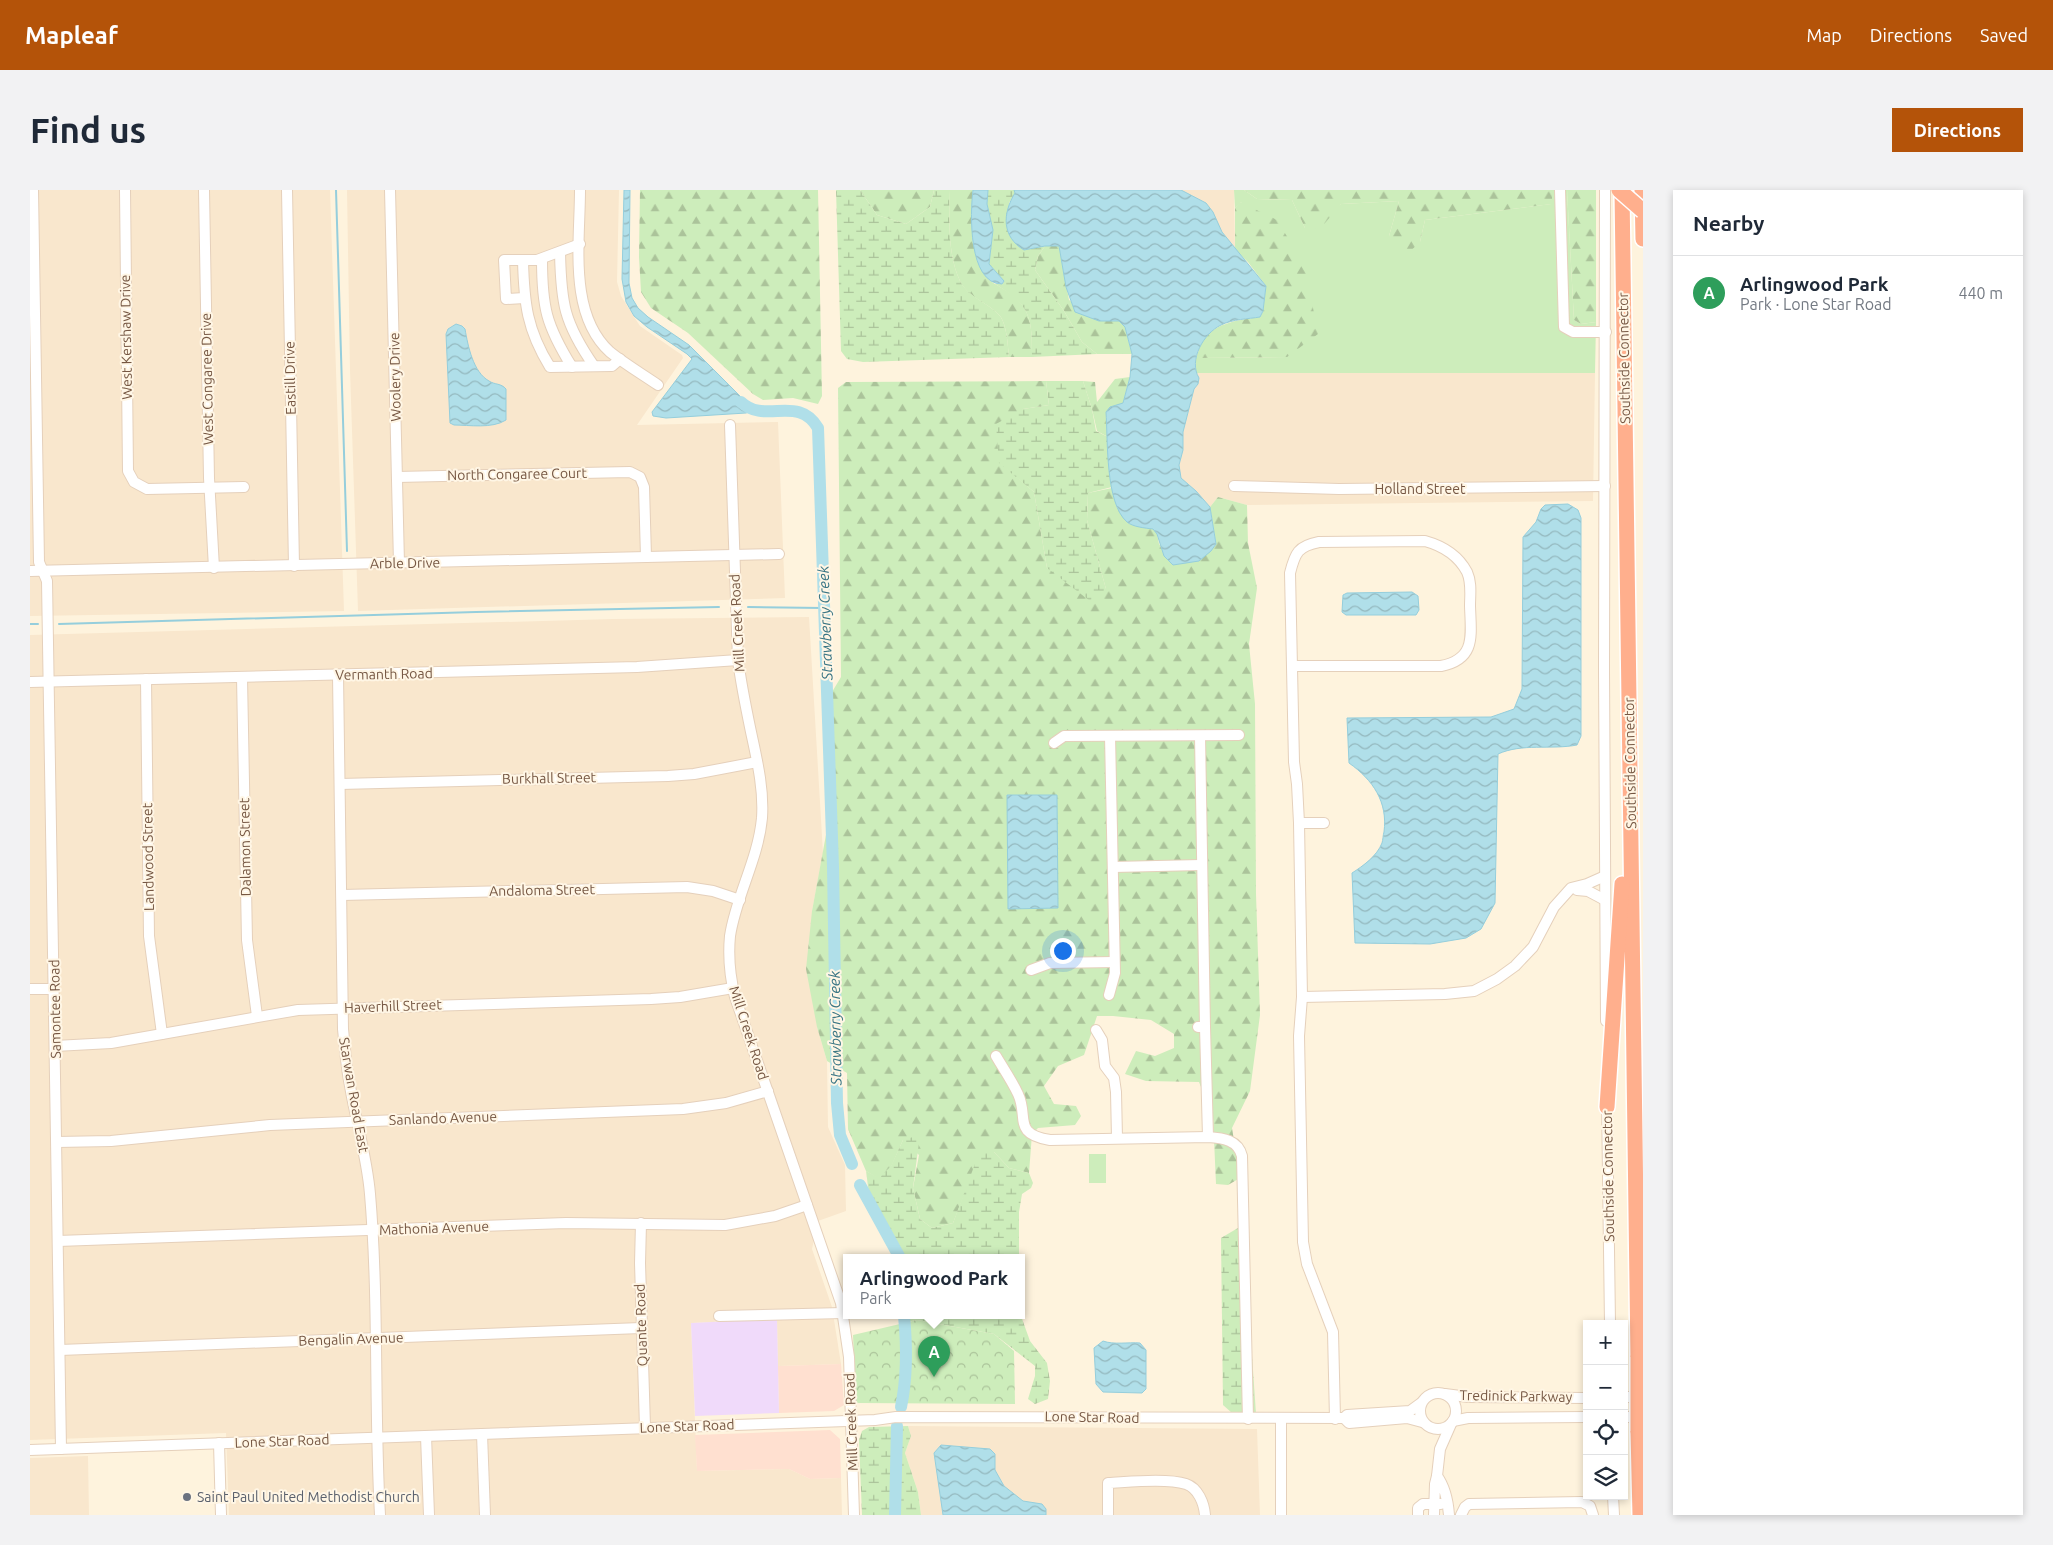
<!DOCTYPE html>
<meta charset="utf-8">
<style>
body{margin:0;font-family:Ubuntu,sans-serif;background:#f2f2f3;color:#1f2937}
.controls{position:absolute;right:15px;bottom:15px;display:grid;overflow:hidden;border-radius:0px;box-shadow:0 2px 8px #0003}
.controls button{width:45px;height:45px;display:grid;place-items:center;padding:0;border:0;border-bottom:1px solid #e0e1e3;background:#fff;color:#1f2937;font:25px sans-serif}
.you{position:absolute;left:1032px;top:760px;width:18px;height:18px;margin:-12px;border:4px solid #fff;border-radius:50%;background:#1a73e8;box-shadow:0 0 0 8px #1a73e833}
.badge{display:grid;place-items:center;width:32px;height:32px;border-radius:50%;background:#b45309;color:#fff;font-size:16px;font-weight:700}
.pin{position:absolute;translate:-50% -41px;filter:drop-shadow(0 1px 2px #0008)}
.pin::after{content:'';position:absolute;top:26px;width:18px;height:15px;background:inherit;clip-path:polygon(0 0,100% 0,50% 100%)}
.popup{position:absolute;left:813px;top:1064px;width:182px;height:65px;box-sizing:border-box;display:grid;place-content:center;border-radius:0px;background:#fff;filter:drop-shadow(0 1px 4px #0005);font-size:16px;white-space:nowrap;color:#747a83}
.popup b{font-size:19px;color:#1f2937}
.popup::after{content:'';position:absolute;left:50%;top:100%;margin-left:-10px;border:10px solid transparent;border-top-color:#fff}
.list{margin:0;padding:0;list-style:none}
h2{display:flex;justify-content:space-between;align-items:center;height:65px;margin:0;padding:0 20px;font-size:21px}
h2 small{font-size:16px;font-weight:400;color:#747a83}
.list li{display:grid;grid-template-columns:32px 1fr auto;gap:15px;align-items:center;box-sizing:border-box;height:75px;padding:0 20px;border-top:1px solid #e0e1e3}
.list b{display:block;font-size:19px;white-space:nowrap}
.list p{margin:0;font-size:16px;white-space:nowrap;color:#747a83}
.list em{font-size:16px;font-style:normal;color:#747a83}
.icon{flex:none;width:28px;height:28px;fill:none;stroke:currentColor;stroke-width:2;stroke-linecap:round;stroke-linejoin:round}
.map{position:relative;flex:none;width:1613px;height:1325px;overflow:hidden;border-radius:0px}
header{display:flex;align-items:center;gap:30px;box-sizing:border-box;height:70px;padding:0 25px;background:#b45309;color:#fff}
header strong{font-size:24px}
nav{display:flex;gap:28px;margin-inline-start:auto;font-size:18px}
.intro{display:flex;align-items:center;justify-content:space-between;box-sizing:border-box;height:120px;padding:0 30px}
h1{margin:0;font-size:35px}
.button{padding:12px 22px;border-radius:0px;background:#b45309;color:#fff;font-size:18px;font-weight:700}
main{display:flex;gap:30px;padding:0 30px}
aside{flex:1;background:#fff;border-radius:0px;box-shadow:0 2px 8px #0003}
.map>svg:first-child{display:block}
.residential{fill:#f9e7cd}
.commercial{fill:#ffe0d0}
.education{fill:#f0dafa}
.grass{fill:#cdedbb}
.forest{fill:url(#forest-firs)}
.wetland{fill:url(#wetland-marsh)}
.park{fill:url(#park-crowns)}
.water{fill:url(#water-waves);stroke:#95cedc}
.lines{fill:none;stroke-linecap:round;stroke-linejoin:round}
.stream{stroke:#95cedc;stroke-width:2}
.river{stroke:#b0dfe9;stroke-width:12}
.minor-casing{stroke:#e5d0bb;stroke-width:12}
.highway-casing{stroke:#fff;stroke-width:18}
.minor{stroke:#fff;stroke-width:10}
.highway{stroke:#ffaf8d;stroke-width:15}
.highway-bridge-casing{stroke:#fff;stroke-width:18;stroke-linecap:butt}
.highway-bridge{stroke:#ffaf8d;stroke-width:15}
.worship-dot{fill:#6b7280;stroke:#fff6e5;stroke-width:2}
.labels{text-anchor:middle;dominant-baseline:central;stroke-width:4;stroke-linejoin:round;paint-order:stroke}
.street-label{font-size:14px;fill:#765743;stroke:#fff6e5}
.worship-label{font-size:14px;fill:#5b616d;stroke:#fff6e5;text-anchor:start}
.water-label{font-size:15px;font-style:italic;fill:#397584;stroke:#fff6e5}
</style>
<header>
<strong>Mapleaf</strong>
<nav><a>Map</a><a>Directions</a><a>Saved</a></nav>
</header>
<div class="intro"><h1>Find us</h1><a class="button">Directions</a></div>
<main>
<div class="map">
<svg width="1613" height="1325" viewBox="0 0 1613 1325">
<defs>
<pattern id="forest-firs" width="22" height="20" patternUnits="userSpaceOnUse" patternTransform="scale(1.25)"><rect width="22" height="20" fill="#cdedbb"/><path d="M5 1l3.5 6h-7zM16 11l3.5 6h-7z" fill="#abc39a"/></pattern>
<pattern id="wetland-marsh" width="20" height="14" patternUnits="userSpaceOnUse" patternTransform="scale(1.25)"><rect width="20" height="14" fill="#cdedbb"/><path d="M1 5h8M5 5V1M11 12h8M15 12V8" fill="none" stroke="#abc39a"/></pattern>
<pattern id="park-crowns" width="20" height="18" patternUnits="userSpaceOnUse" patternTransform="scale(1.25)"><rect width="20" height="18" fill="#cdedbb"/><path d="M2 6a3 3 0 1 1 6 0M12 15a3 3 0 1 1 6 0" fill="none" stroke="#abc39a"/></pattern>
<pattern id="water-waves" width="16" height="10" patternUnits="userSpaceOnUse" patternTransform="scale(1.25)"><rect width="16" height="10" fill="#b0dfe9"/><path d="M0 5q4-4 8 0t8 0" fill="none" stroke="#94b8be"/></pattern>
</defs>
<rect width="100%" height="100%" fill="#fef3dd"/>
<g class="residential">
<path d="M0,0h300l14,421 -314,5z"/>
<path d="M317,0h272l-2,92 4,14 19,30 42,29 1,3 -46,67 141,-3 7,176 -427,13 -8,-241z"/>
<path d="M1151,0h53l1,60 -13,-18 -9,-20z"/>
<path d="M1434,182l131,1 -2,128 -346,4 -29,-8 -8,10 -14,-16 -16,-13 -1,-13 4,-15v-18l11,-43 4,-5 1,-6 -3,-5z"/>
<path d="M779,427l14,236 -11,58 5,116 10,34 1,66 17,38 1,46 -28,10 -6,28 20,58 9,57 -63,2 -1,-47 -86,4 6,148 92,-2 21,10 31,-1 1,37h-613l-3,-82 -196,7v-805l583,-16z"/>
<path d="M878,1236l349,3 3,86h-339l-3,-23 -13,-39 6,-17z"/>
<path d="M58,1266l1,59h-59v-57z"/>
</g>
<g class="commercial">
<path d="M811,1174l3,41 -10,6 -55,2 -1,-47z"/>
<path d="M800,1240l10,9 1,39 -31,1 -21,-10 -92,2 -2,-36z"/>
</g>
<path class="education" d="M747,1129l2,94 -84,3 -4,-93z"/>
<g class="grass">
<path d="M1204,0h10l13,9 35,1 13,28 36,-24 58,-3 -10,35 31,6 5,-22 126,-16 1,-14h15l7,130 7,4 15,-2 -1,51h-399v-15l91,-1 -46,-155 -6,6z"/>
<rect x="1059" y="964" width="17" height="29"/>
</g>
<g class="forest">
<path d="M610,0h178l4,206 -4,8 -25,-6 -30,2 -10,-6 -65,-61 -37,-25 -10,-16 -2,-35z"/>
<path d="M830,0h74l-4,17 -24,17 -29,-9z"/>
<path d="M919,0h24c-3,27 -3,59 11,84 4,7 15,12 21,16 28,17 27,38 27,67h-23c-1,-10 -2,-32 -9,-41 -11,-13 -33,-19 -40,-35 -13,-27 -10,-62 -11,-91z"/>
<path d="M1214,0h308v14l-127,16 -5,22 -16,15 -15,-21 10,-35 -58,3 -21,25 -15,-1 -13,-28 -35,-1z"/>
<path d="M1537,0h29v132l-15,2 -7,-4z"/>
<path d="M1210,12l37,18 28,46 13,68 -31,23 -91,1c2,-5 4,-13 7,-18 13,-18 37,-20 57,-23l3,-6 3,-25 -18,-24 -13,-12v-42z"/>
<path d="M1015,56h14l10,54 30,21h20l6,6 7,27h-35l-15,-12 -18,-31 -29,-41 3,-14z"/>
<path d="M1100,187l-7,26 -17,9 2,25 -11,-6 -5,-22 -9,-28 12,1 2,20 18,-23z"/>
<path d="M1016,191l3,24 -26,4 -24,53 35,30 13,76 59,21 -19,-69 1,-27 24,-5 5,20 24,19 12,1 4,6 2,10 14,21c15,-3 34,-8 43,-21l-6,-37 8,-10 29,8 1,38 9,45 -8,56 6,60 1,190 4,121 -10,76 -18,37 8,50 -12,7 -12,-1 -3,-67 -14,-35 -53,-1 -21,-7 11,-23 19,5 19,-8v-14l-23,-14 -38,-4h-16l-13,39 -26,11 -14,20 10,18 22,2 5,10 -6,9 -37,3 -6,6 -3,39 -20,-5 -15,-16 -28,38 -13,33 -21,5 -12,-9 -7,-31 6,-33 -16,-15 -12,27 -12,12 -13,-8 -18,-42 -1,-56 -20,-12 -10,-34 -11,-58 6,-58 22,-120 -2,-99 9,-15 -3,-289 8,-6z"/>
</g>
<g class="wetland">
<path d="M806,0h24l17,25 29,9 24,-17 4,-17h15c1,29 -2,64 11,91 8,16 29,22 40,35 7,9 8,31 9,41l-146,5 -16,-3 -6,-8z"/>
<path d="M958,0h26l1,3 -6,10 15,47 21,-4 -7,10 -3,14 29,41 18,31 15,12 -65,3c0,-40 -1,-51 -37,-73h7l2,-3 -15,-17 4,-34 -6,-26z"/>
<path d="M1016,191h37l9,28 4,22 12,6 4,50 -24,6 -1,27 19,69 -16,12 -43,-33 -13,-76 -35,-29 -3,-39 27,-15 26,-4z"/>
<path d="M890,945l-7,53 7,31 12,9 21,-5 26,-70 15,-1 15,16 20,5 4,10 -2,5 -9,6 -3,18v46h-115l-35,-64 -3,-23 13,7 12,-12 12,-26z"/>
<path d="M1213,1035l13,189 -24,-1 -9,-8 -2,-167z"/>
<path d="M877,1126h114l9,25 17,22 3,18 -2,18 -13,5 -7,-5 7,-23v-10l-41,-32 -77,-14 -10,2z"/>
<path d="M878,1236l3,10 -6,17 13,39 3,23h-59l-3,-75 3,-9 7,-4z"/>
</g>
<path class="park" d="M887,1130l77,14 20,17 1,53 -159,-1 -3,-68z"/>
<g class="water">
<path d="M594,0h6l-1,93 3,15 6,10 10,9 41,28 65,65 -8,3 -80,5 -13,-2 -1,-4 40,-53 -5,-5 -40,-27 -13,-11 -8,-14 -4,-23z"/>
<path d="M943,0h15l-1,14 6,26 -4,34 15,17 -2,3c-34,0 -32,-71 -29,-94z"/>
<path d="M984,0h167l25,13 7,9 9,20 44,54 -3,25 -3,6c-12,2 -27,2 -39,8 -17,8 -33,35 -22,53l-1,6 -4,5 -11,43v18l-4,15 2,13 15,13 14,16 6,37 -5,7 -12,10 -26,4 -9,-9 -7,-22 -4,-5c-8,-1 -20,-2 -26,-7 -22,-19 -19,-82 -21,-110l4,-5 13,-4 7,-26 2,-23 -7,-27 -6,-6h-20l-24,-9 -9,-25 -7,-41h-14l-21,4c-22,-13 -22,-36 -9,-57z"/>
<path d="M426,134l6,2 3,3c3,17 8,43 24,52 6,4 12,2 17,8v31c-14,9 -37,5 -52,5l-4,-2 -4,-89 2,-5z"/>
<path d="M1538,314l10,6 3,8v218l-4,9c-26,5 -55,-2 -79,9l-3,149 -14,26 -15,9 -36,6 -75,-1 -3,-70c11,-7 25,-17 30,-30 1,-3 1,-8 2,-11 4,-30 -11,-52 -35,-69l-2,-45 144,-1 23,-8 8,-20 1,-152 13,-15 5,-13 4,-4z"/>
<path d="M1382,402l6,4 1,14 -3,5h-70l-4,-3 1,-17 4,-2z"/>
<path d="M977,605h50l1,113 -50,1z"/>
<path d="M1073,1151c11,4 25,1 37,2l6,7v39l-4,4 -39,-1 -7,-8 -2,-36z"/>
<path d="M911,1255l49,4 5,5v16l9,16 19,15 19,3 4,5v6h-103l-9,-62z"/>
</g>
<g class="lines">
<g class="stream">
<path d="M306,0l11,361"/>
<path d="M718,417l75,1"/>
<path d="M0,434h8"/>
<path d="M29,434l417,-12 243,-5"/>
</g>
<g class="river">
<path d="M711,212c24,23 57,-8 77,26l15,439 4,236 3,32 12,29"/>
<path d="M830,995l40,73"/>
<path d="M871,1217c6,-29 6,-61 3,-91"/>
<path d="M865,1325l2,-89"/>
</g>
<defs>
<g id="minor">
<path d="M3,0l6,372 8,19 14,868"/>
<path d="M95,0l3,281 6,11 13,7 97,-2"/>
<path d="M174,0l5,288 5,90"/>
<path d="M257,0l7,376"/>
<path d="M360,0l9,373"/>
<path d="M550,0c0,52 -12,124 30,162 15,12 32,22 48,33"/>
<path d="M1530,0l4,137 9,5h33"/>
<path d="M1575,0l-1,481 2,350"/>
<path d="M530,62c1,51 4,71 34,114"/>
<path d="M512,69c0,48 4,66 30,108"/>
<path d="M493,70c1,43 4,70 27,107l62,-1 8,-7"/>
<path d="M494,108l-18,1 -2,-39h33l43,-16"/>
<path d="M700,235l8,235c3,24 8,48 13,72 6,28 13,57 11,86 -4,42 -26,78 -32,118 -2,21 0,41 5,61l106,306 8,54 5,158"/>
<path d="M367,287l233,-5 10,5 4,10 2,70"/>
<path d="M1204,296l105,3 266,-3"/>
<path d="M0,381l749,-17"/>
<path d="M1262,476h149c35,-7 30,-30 29,-60 0,-11 2,-23 -3,-34 -9,-17 -24,-26 -42,-31l-106,1c-21,4 -24,11 -29,31l4,189 3,22 2,39 3,174 -3,39 4,206 4,22 26,68 2,87"/>
<path d="M308,485l5,354c2,19 3,38 7,57 6,36 17,71 20,108 9,107 4,214 10,321"/>
<path d="M212,487l5,263 10,76"/>
<path d="M116,489l3,257 13,98"/>
<path d="M0,492l607,-15 101,-7"/>
<path d="M1170,546l5,291"/>
<path d="M1024,553l10,-7 175,-1"/>
<path d="M310,594l328,-8 26,-2 63,-12"/>
<path d="M1269,633h25"/>
<path d="M1083,677l88,-2"/>
<path d="M1547,700l11,1 17,9"/>
<path d="M312,705l345,-8 26,4 27,9"/>
<path d="M1001,780l19,-7 64,-1"/>
<path d="M0,799h24"/>
<path d="M1079,805l6,-22 -5,-237"/>
<path d="M1272,807l143,-3 29,-3 23,-12 18,-13 18,-19 21,-40 17,-19 16,-4 18,-8"/>
<path d="M1168,837h7l3,110"/>
<path d="M1066,840l6,10 3,26 9,12 2,14 1,46"/>
<path d="M25,856l56,-3 187,-33 353,-11 29,-2 53,-9"/>
<path d="M966,866c7,12 16,25 22,38 11,23 -6,40 32,46l158,-3c15,1 30,3 34,19l6,263"/>
<path d="M1577,911l3,223"/>
<path d="M27,952l54,-1 159,-16 413,-16 43,-6 42,-12"/>
<path d="M611,1033l-1,40 5,164"/>
<path d="M28,1051l508,-18 159,2 50,-9 32,-11"/>
<path d="M689,1126l124,-3"/>
<path d="M30,1160l581,-22"/>
<circle cx="1408" cy="1221" r="18"/>
<path d="M1415,1204l23,3 119,1"/>
<path d="M1594,1207h18"/>
<path d="M1391,1213l-11,8 -63,4 -3,3 5,5 58,-5 15,4"/>
<path d="M1594,1227h19"/>
<path d="M1423,1231l15,-3 119,-1"/>
<path d="M452,1244l3,81"/>
<path d="M396,1246l3,79"/>
<path d="M189,1253l2,72"/>
<path d="M0,1260l845,-30 21,-3 448,1"/>
<path d="M1407,1286l3,-27 11,-25"/>
<path d="M1583,1306l1,19"/>
<path d="M1078,1325v-32c21,-1 59,-5 78,1 12,4 18,19 19,31"/>
<path d="M1251,1325v-96"/>
<path d="M1388,1325v-7l5,-4h18"/>
<path d="M1404,1325l1,-31 2,-8c8,11 11,25 12,39"/>
<path d="M1431,1325l4,-8 4,-3 113,-2 8,4 3,9"/>
</g>
<g id="highway">
<path d="M1592,0l16,1167"/>
<path d="M1612,0l1,49"/>
<path d="M1577,917l15,-223"/>
<path d="M1608,1241l2,84"/>
</g>
</defs>
<use href="#minor" class="minor-casing"/>
<use href="#highway" class="highway-casing"/>
<use href="#minor" class="minor"/>
<use href="#highway" class="highway"/>
<defs>
<g id="highway-bridge">
<path d="M1589,0l24,21"/>
<path d="M1608,1167v74"/>
</g>
</defs>
<use href="#highway-bridge" class="highway-bridge-casing"/>
<use href="#highway-bridge" class="highway-bridge"/>
</g>
<circle class="worship-dot" cx="157" cy="1307" r="5"/>
<g class="labels">
<g class="street-label">
<text transform="translate(96 147) rotate(-91)">West Kershaw Drive</text>
<text transform="translate(1594 168) rotate(-91)">Southside Connector</text>
<text transform="translate(365 187) rotate(-91)">Woolery Drive</text>
<text transform="translate(260 188) rotate(-91)">Eastill Drive</text>
<text transform="translate(177 189) rotate(-91)">West Congaree Drive</text>
<text transform="translate(487 284) rotate(-1)">North Congaree Court</text>
<text x="1390" y="299">Holland Street</text>
<text transform="translate(375 373) rotate(-1)">Arble Drive</text>
<text transform="translate(707 433) rotate(-93)">Mill Creek Road</text>
<text transform="translate(354 484) rotate(-1)">Vermanth Road</text>
<text transform="translate(1600 573) rotate(-91)">Southside Connector</text>
<text transform="translate(519 588) rotate(-1)">Burkhall Street</text>
<text transform="translate(215 657) rotate(-91)">Dalamon Street</text>
<text transform="translate(118 667) rotate(-91)">Landwood Street</text>
<text transform="translate(512 700) rotate(-1)">Andaloma Street</text>
<text transform="translate(363 816) rotate(-2)">Haverhill Street</text>
<text transform="translate(25 819) rotate(-91)">Samontee Road</text>
<text transform="translate(719 843) rotate(72)">Mill Creek Road</text>
<text transform="translate(324 905) rotate(80)">Starwan Road East</text>
<text transform="translate(413 928) rotate(-2)">Sanlando Avenue</text>
<text transform="translate(1578 986) rotate(-91)">Southside Connector</text>
<text transform="translate(404 1038) rotate(-2)">Mathonia Avenue</text>
<text transform="translate(611 1135) rotate(-92)">Quante Road</text>
<text transform="translate(321 1149) rotate(-2)">Bengalin Avenue</text>
<text transform="translate(1486 1206) rotate(1)">Tredinick Parkway</text>
<text transform="translate(1062 1227) rotate(1)">Lone Star Road</text>
<text transform="translate(821 1232) rotate(-92)">Mill Creek Road</text>
<text transform="translate(657 1236) rotate(-2)">Lone Star Road</text>
<text transform="translate(252 1251) rotate(-2)">Lone Star Road</text>
</g>
<g class="worship-label">
<text x="167" y="1307">Saint Paul United Methodist Church</text>
</g>
<g class="water-label">
<text transform="translate(795 433) rotate(-92)">Strawberry Creek</text>
<text transform="translate(805 838) rotate(-91)">Strawberry Creek</text>
</g>
</g>
</svg>
<div class="controls">
<button>+</button>
<button>−</button>
<button><svg class="icon" aria-label="locate" viewBox="0 0 24 24"><circle cx="12" cy="12" r="6"/><path d="M12 2v4M12 18v4M2 12h4M18 12h4"/></svg></button>
<button><svg class="icon" aria-label="layers" viewBox="0 0 24 24"><path d="M12 4l9 5-9 5-9-5zM3 14l9 5 9-5"/></svg></button>
</div>
<div class="you"></div>
<div class="pin badge" style="left:904px;top:1187px;background:#2e9e5b">A</div>
<div class="popup"><b>Arlingwood Park</b>Park</div>
</div>
<aside>
<h2>Nearby<small></small></h2>
<ul class="list">
<li><span class="badge" style="background:#2e9e5b">A</span><div><b>Arlingwood Park</b><p>Park · Lone Star Road</p></div><em>440 m</em></li>
</ul>
</aside>
</main>
